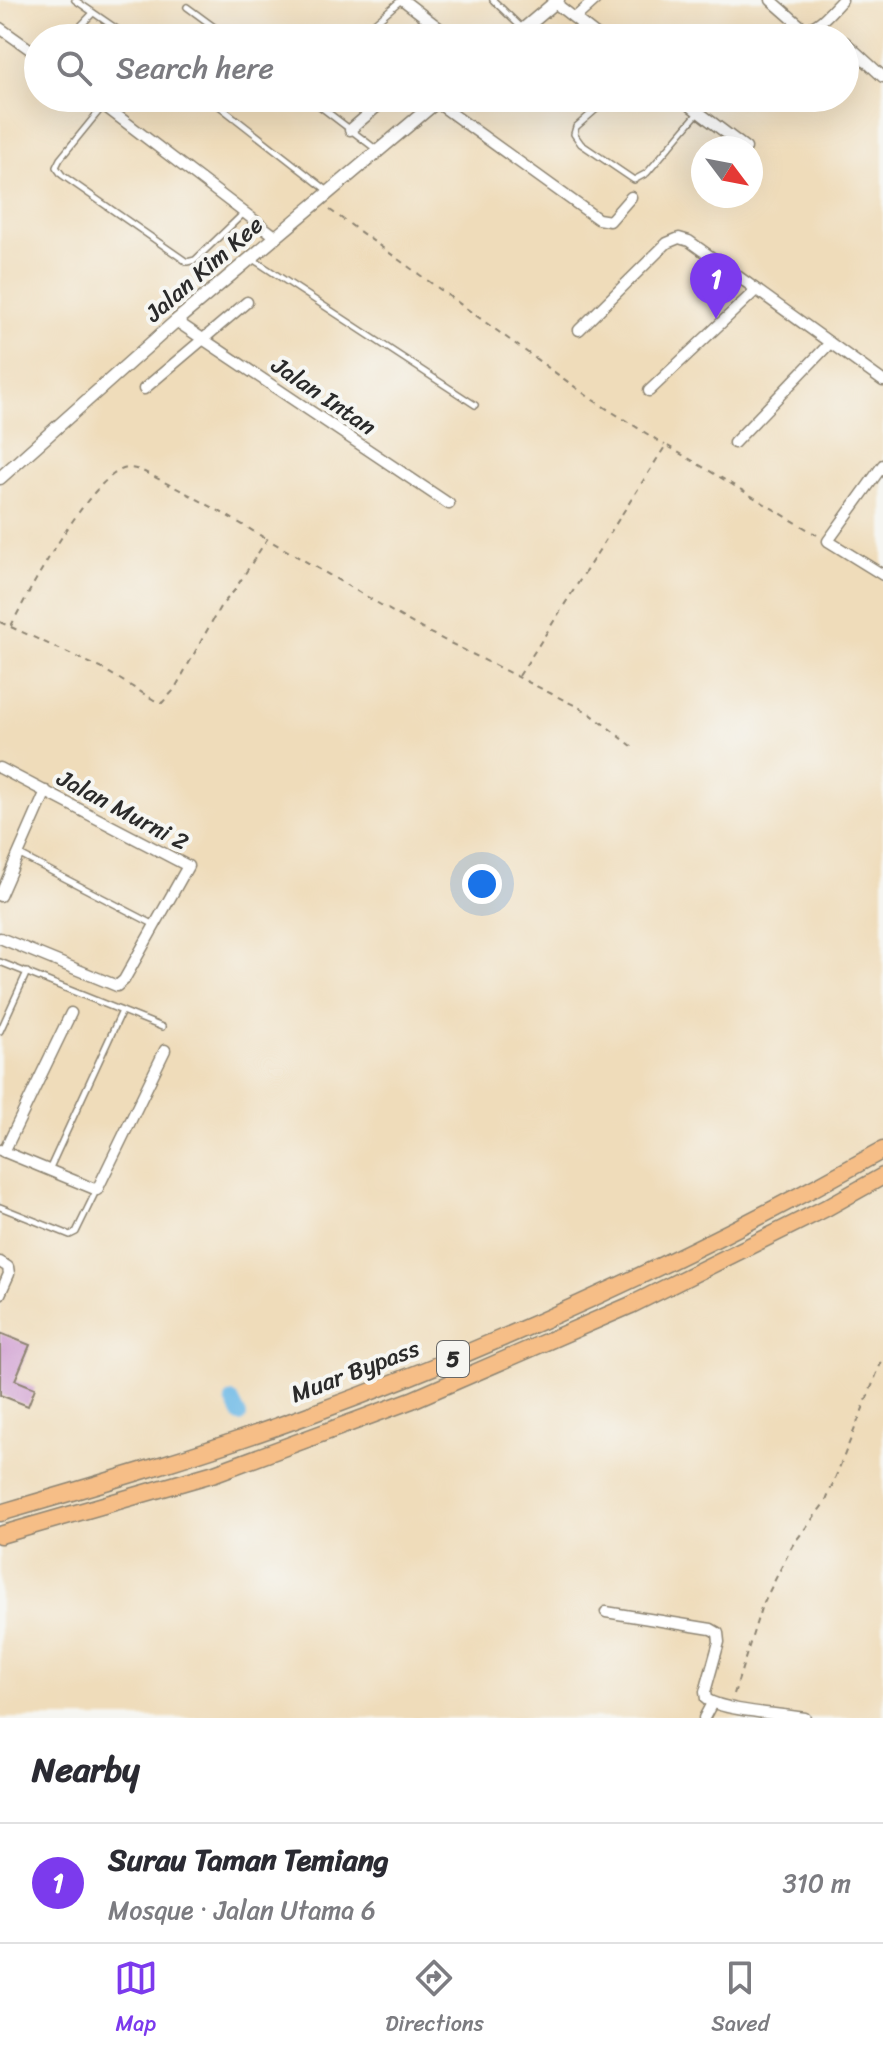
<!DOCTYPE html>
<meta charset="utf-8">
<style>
body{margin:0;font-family:Sriracha,sans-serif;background:#f2f2f3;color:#2b2b33}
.compass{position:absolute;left:691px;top:136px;width:72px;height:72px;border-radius:50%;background:#fff;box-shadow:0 8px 32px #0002;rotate:122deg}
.you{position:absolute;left:482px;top:884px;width:28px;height:28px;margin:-20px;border:6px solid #fff;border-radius:50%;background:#1a73e8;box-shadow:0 0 0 12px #1a73e833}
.badge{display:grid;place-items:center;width:52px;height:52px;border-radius:50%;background:#7c3aed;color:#fff;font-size:26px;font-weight:700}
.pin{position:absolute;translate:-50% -66px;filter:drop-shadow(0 2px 4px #0008)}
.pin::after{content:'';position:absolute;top:42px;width:28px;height:24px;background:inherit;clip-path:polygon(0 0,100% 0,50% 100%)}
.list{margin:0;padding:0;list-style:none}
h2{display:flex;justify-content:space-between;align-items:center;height:104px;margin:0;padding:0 32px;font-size:34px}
h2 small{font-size:26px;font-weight:400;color:#7c7c81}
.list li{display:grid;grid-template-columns:52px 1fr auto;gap:24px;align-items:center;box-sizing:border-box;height:120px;padding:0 32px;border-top:2px solid #e1e1e2}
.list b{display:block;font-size:30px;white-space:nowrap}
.list p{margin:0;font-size:26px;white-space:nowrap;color:#7c7c81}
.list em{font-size:26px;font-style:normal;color:#7c7c81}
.icon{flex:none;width:44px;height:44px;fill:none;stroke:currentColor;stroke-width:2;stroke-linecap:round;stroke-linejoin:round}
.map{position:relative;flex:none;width:883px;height:1718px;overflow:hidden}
.search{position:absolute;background:#fff;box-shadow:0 8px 32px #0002;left:24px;right:24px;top:24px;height:88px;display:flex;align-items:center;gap:20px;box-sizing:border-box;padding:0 28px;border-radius:44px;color:#7c7c81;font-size:30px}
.sheet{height:224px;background:#fff}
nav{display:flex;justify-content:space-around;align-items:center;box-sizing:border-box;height:112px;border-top:2px solid #e1e1e2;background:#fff;font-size:22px;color:#7c7c81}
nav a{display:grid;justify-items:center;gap:4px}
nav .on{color:#7c3aed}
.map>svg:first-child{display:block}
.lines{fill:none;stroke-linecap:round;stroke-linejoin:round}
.canal{stroke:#6db9e6;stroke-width:14}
.building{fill:#cd97cf}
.service-casing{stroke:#8d8472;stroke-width:8}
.minor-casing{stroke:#8d8472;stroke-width:13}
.tertiary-casing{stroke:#8d8472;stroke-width:15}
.trunk-casing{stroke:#8d8472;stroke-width:19}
.path{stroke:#8d8472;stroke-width:2;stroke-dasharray:6 6;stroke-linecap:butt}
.service{stroke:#fff;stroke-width:5}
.minor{stroke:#fff;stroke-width:10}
.tertiary{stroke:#fff;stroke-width:12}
.trunk{stroke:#f6be87;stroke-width:16}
.labels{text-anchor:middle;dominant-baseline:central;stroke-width:8;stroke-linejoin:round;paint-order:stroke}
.shield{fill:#f6f6f2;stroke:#686867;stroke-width:2}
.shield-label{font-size:22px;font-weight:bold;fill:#2b2b2b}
.street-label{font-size:24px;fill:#2b2b2b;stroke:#f6f6f2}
</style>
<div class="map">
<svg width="883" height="1718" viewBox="0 0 883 1718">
<rect width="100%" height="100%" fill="#f6f6f2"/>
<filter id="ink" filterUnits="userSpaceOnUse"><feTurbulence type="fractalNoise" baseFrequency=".0125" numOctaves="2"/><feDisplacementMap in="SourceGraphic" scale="16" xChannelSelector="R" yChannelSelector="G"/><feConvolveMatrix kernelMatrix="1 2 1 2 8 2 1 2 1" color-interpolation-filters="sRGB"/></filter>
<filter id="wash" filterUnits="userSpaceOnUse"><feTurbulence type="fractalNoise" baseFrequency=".006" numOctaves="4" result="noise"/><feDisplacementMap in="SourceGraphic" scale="32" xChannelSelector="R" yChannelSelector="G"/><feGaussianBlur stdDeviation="1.8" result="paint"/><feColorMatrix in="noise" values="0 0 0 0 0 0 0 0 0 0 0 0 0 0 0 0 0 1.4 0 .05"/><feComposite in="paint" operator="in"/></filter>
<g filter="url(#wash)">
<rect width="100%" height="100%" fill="#efdcba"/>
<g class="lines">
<path class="canal" d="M232,1400l8,16"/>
</g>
<g id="blocks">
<path class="building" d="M0,1333l30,12 -15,35 20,8 -7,18 -28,-11z"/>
</g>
</g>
<g filter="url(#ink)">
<use href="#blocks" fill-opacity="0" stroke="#8d8472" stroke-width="2"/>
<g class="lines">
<defs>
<g id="service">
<path d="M75,0l55,38"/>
<path d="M493,0l30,29"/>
<path d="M187,7l42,31"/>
<path d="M69,38l24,-25"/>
<path d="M357,38l44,-38"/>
<path d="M209,98l119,93"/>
<path d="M309,98l68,52"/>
<path d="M609,98l-33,29 -2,7 7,10 53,36 13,-7 51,-60"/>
<path d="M104,105l-44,54 -4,8 6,8 125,87 8,-2 49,-47"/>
<path d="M251,258l224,147"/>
<path d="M18,854l137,71"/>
<path d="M0,962l162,65"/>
<path d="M0,1031l27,-59"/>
<path d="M49,1170l73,-159"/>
<path d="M0,1207l70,28 6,-3 20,-41"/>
</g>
<g id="minor">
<path d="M403,0l49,38"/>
<path d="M771,0l33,29c16,-2 27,-18 38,-29"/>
<path d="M555,3l45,35"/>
<path d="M575,18l20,-18"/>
<path d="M0,28l38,27"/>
<path d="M569,38l15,-12"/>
<path d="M845,42l38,35"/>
<path d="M94,98l181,138"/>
<path d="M680,98l66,50"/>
<path d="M436,102l162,117 12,2 21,-24"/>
<path d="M350,130l37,-32"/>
<path d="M176,321l273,183"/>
<path d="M579,330l88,-87 12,-5 10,3 194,140"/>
<path d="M144,389l103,-87"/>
<path d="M649,391l107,-101"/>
<path d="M734,443l96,-100"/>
<path d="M883,465l-55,76 55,34"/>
<path d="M0,768l188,98 -64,114 -7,6 -117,-48"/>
<path d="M0,896l46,-105"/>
<path d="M0,1150l97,40 68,-140"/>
<path d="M4,1152l67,-139"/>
<path d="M0,1262l8,5 1,7 -9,20"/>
<path d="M606,1612l105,17 7,4 1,9 -14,50 1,7c18,12 76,15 99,19"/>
<path d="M704,1718l8,-15"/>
</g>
<g id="tertiary">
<path d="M513,38l45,-38"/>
<path d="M0,478l176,-157 265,-223"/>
</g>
<g id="trunk">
<path d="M0,1513c103,-30 206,-60 306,-97 199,-73 392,-162 577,-266"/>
<path d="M0,1535l215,-62 197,-73 219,-95 195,-97 57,-32"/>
</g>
</defs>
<use href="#service" class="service-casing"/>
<use href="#minor" class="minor-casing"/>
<use href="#tertiary" class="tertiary-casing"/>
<use href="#trunk" class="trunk-casing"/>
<g class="path">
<path d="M330,210l263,190 72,45"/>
<path d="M0,622l103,47 51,31 8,3 12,-13 46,-83 14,-16 33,-52 157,91 164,82 49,38"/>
<path d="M11,626c15,-30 85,-161 119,-158 12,1 24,9 34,14 35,17 68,36 102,57"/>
<path d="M519,676l147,-231 151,90"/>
<path d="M734,1694l27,-86 31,-62 34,-45 57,-143"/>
</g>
<use href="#service" class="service"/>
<use href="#minor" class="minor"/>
<use href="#tertiary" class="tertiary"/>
<use href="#trunk" class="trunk"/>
</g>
</g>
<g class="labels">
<rect class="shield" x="437" y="1341" width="32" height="36" rx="6"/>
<g class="shield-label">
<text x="453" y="1359">5</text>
</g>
<g class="street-label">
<text transform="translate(204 269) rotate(-41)">Jalan Kim Kee</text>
<text transform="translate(324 396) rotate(34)">Jalan Intan</text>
<text transform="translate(123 810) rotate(28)">Jalan Murni 2</text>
<text transform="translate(355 1371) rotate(-21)">Muar Bypass</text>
</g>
</g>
</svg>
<svg class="compass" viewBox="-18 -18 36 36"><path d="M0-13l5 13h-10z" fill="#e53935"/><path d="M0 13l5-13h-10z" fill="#7c7c81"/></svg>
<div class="you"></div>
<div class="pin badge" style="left:716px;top:319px">1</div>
<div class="search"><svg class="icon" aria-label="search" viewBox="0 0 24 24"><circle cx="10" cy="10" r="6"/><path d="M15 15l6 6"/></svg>Search here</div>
</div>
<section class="sheet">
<h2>Nearby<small></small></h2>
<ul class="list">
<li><span class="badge">1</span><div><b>Surau Taman Temiang</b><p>Mosque · Jalan Utama 6</p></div><em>310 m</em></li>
</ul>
</section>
<nav>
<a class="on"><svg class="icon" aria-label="map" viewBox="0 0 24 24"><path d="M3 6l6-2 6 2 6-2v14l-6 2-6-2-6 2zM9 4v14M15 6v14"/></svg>Map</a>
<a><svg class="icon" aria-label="directions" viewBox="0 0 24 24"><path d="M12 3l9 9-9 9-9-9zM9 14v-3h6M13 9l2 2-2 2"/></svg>Directions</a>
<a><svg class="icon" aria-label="saved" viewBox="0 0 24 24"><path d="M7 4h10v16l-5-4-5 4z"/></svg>Saved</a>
</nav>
